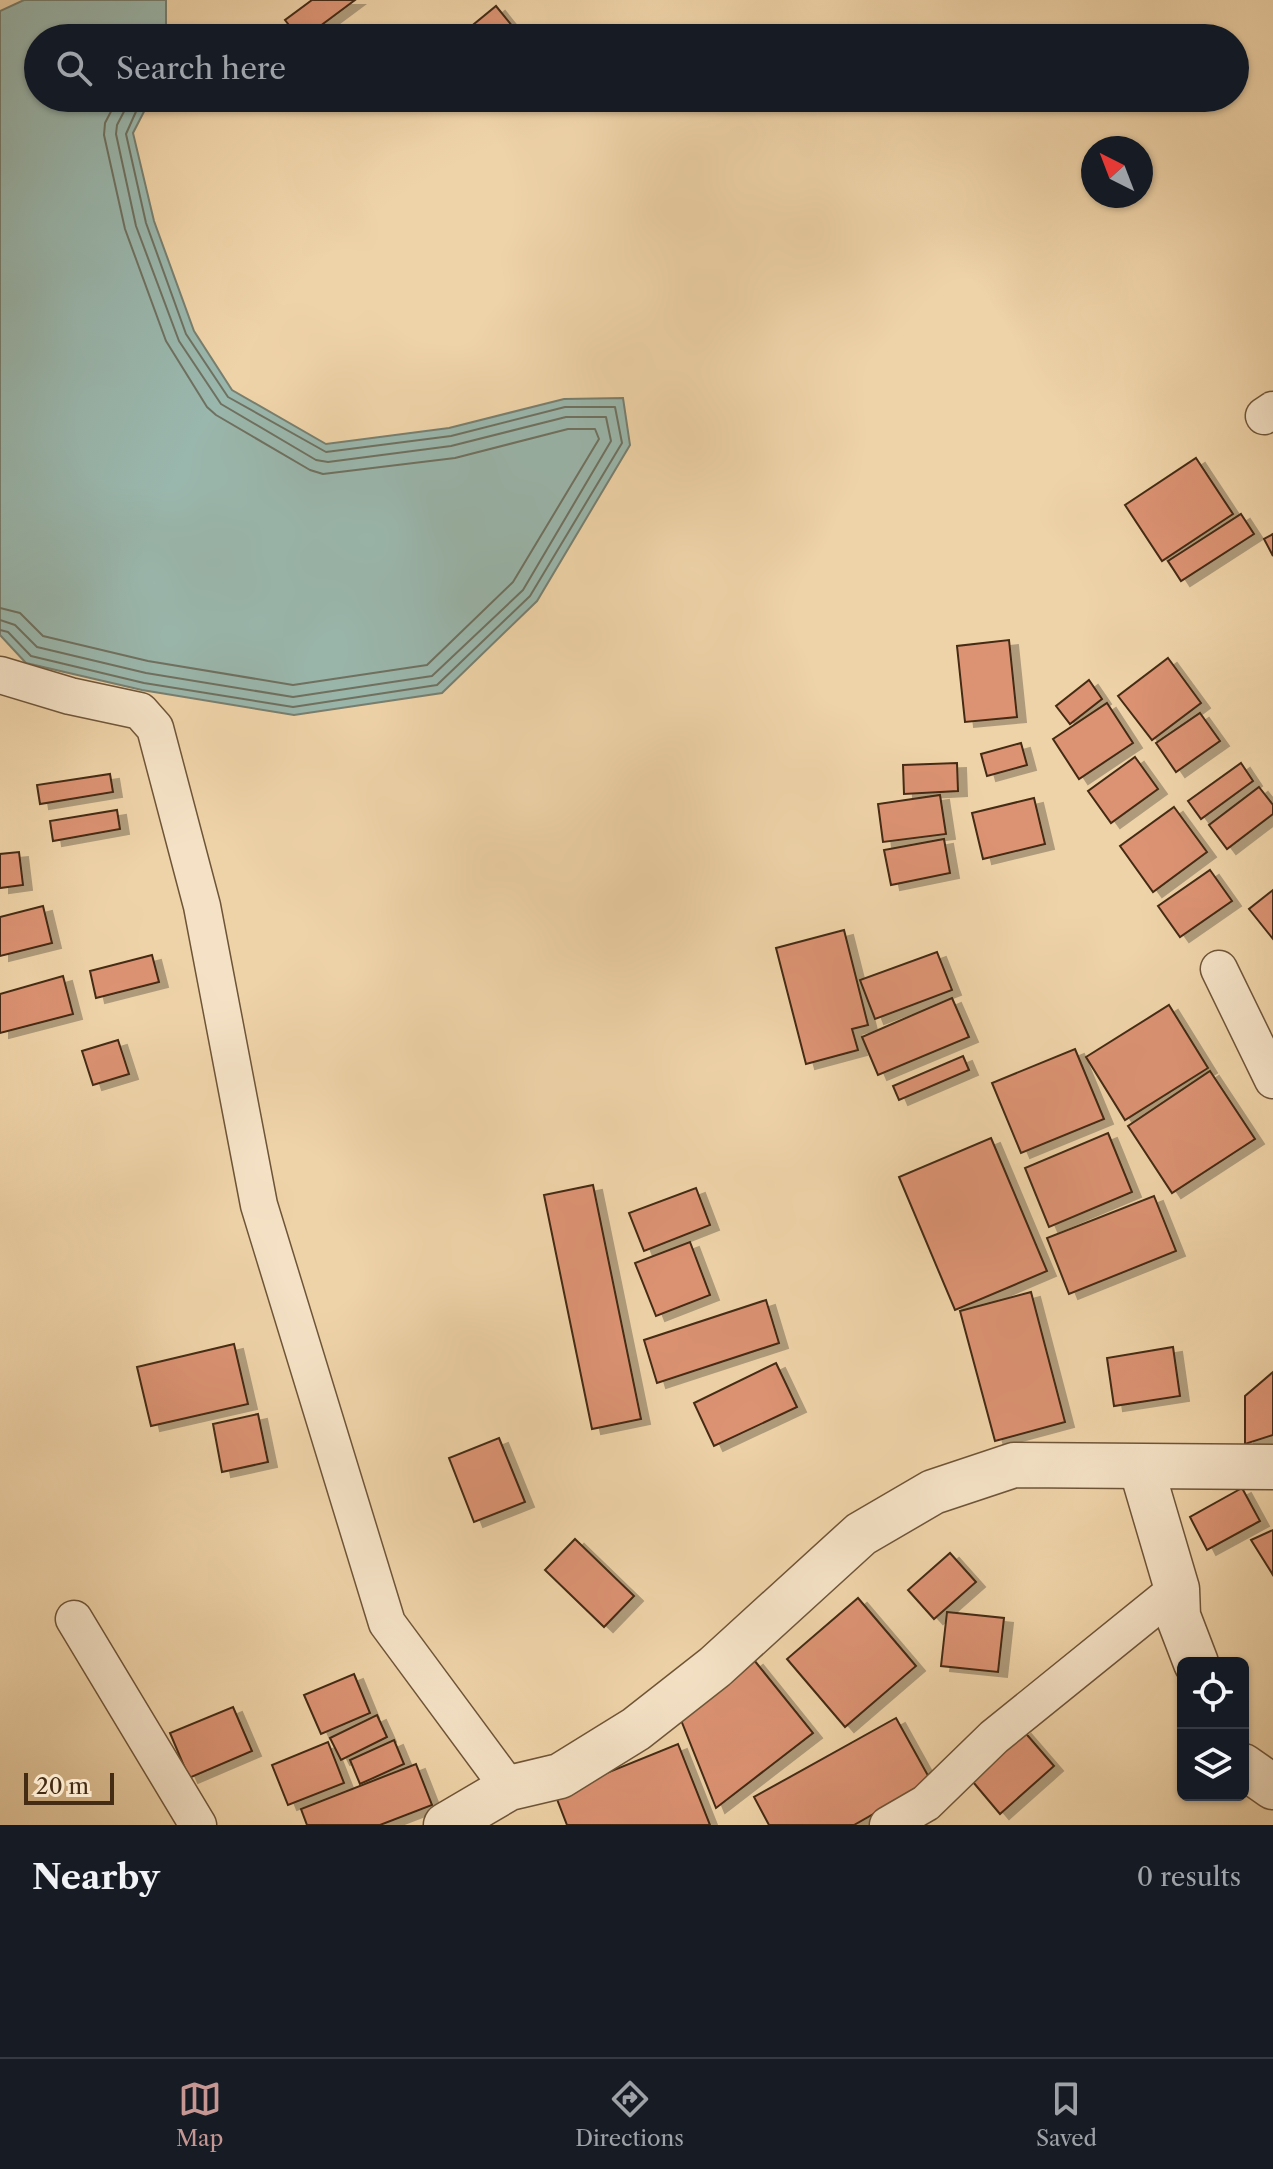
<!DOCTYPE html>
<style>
body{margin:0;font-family:"Libre Caslon Text",serif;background:#242831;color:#f1f3f6}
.controls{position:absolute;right:24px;bottom:24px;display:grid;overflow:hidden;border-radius:12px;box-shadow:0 2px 6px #0004}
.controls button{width:72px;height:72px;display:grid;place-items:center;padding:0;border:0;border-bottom:2px solid #363941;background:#171b24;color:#f1f3f6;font:40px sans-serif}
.compass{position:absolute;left:1081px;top:136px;width:72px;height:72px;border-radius:50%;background:#171b24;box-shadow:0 2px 6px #0004;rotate:318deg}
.scale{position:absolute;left:24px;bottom:20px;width:90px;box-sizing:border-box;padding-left:8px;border:4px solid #442b13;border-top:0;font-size:22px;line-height:28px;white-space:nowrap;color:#442b13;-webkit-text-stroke:6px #f5e2c6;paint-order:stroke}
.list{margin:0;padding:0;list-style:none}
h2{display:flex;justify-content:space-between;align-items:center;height:104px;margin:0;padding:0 32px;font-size:34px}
h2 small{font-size:26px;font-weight:400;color:#9ea1a6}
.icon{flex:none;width:44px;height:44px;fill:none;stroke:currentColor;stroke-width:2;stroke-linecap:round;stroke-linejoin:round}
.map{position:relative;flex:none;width:1273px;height:1825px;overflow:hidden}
.search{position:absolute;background:#171b24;box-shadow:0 2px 6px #0004;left:24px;right:24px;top:24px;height:88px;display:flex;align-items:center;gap:20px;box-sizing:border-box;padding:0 28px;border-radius:44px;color:#9ea1a6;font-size:30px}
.sheet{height:232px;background:#171b24}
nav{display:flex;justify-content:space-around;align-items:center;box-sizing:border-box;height:112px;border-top:2px solid #363941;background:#171b24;font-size:22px;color:#9ea1a6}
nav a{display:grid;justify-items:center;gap:4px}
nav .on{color:#c59692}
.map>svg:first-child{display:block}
.water{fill:#9ab7ad;stroke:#787f6f;stroke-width:2}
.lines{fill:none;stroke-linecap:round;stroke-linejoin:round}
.shore{stroke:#6f7160;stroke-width:2}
.building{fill:#dc9373;stroke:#442b13;stroke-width:2;filter:url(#shadow)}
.minor-casing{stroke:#6f5538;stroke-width:39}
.tertiary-casing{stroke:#6f5538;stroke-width:47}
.minor{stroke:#f5e2c6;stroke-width:36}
.tertiary{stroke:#f5e2c6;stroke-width:44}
</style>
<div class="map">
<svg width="1273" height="1825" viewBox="0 0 1273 1825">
<defs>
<filter id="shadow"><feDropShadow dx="9" dy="5" stdDeviation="0" flood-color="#0004"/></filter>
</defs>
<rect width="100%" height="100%" fill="#efd3a8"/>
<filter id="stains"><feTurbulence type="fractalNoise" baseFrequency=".0025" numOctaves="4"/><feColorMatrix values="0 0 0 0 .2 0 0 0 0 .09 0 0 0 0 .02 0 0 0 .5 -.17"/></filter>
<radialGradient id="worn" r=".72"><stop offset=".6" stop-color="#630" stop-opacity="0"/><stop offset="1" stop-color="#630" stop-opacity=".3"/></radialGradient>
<path class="water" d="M24,0h142v38h-128v60h113l-18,35 21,88 40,110 38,59 94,54 123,-16 115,-29 59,-1 7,47 -93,156 -95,92 -148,22 -152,-25 -116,-27 -26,-28v-624z"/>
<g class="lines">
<g class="shore">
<path d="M0,608l20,5 23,23 105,25 145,24 134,-20 86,-83 86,-143 -4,-10h-27l-113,29 -132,16 -13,-4 -94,-55 -9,-8 -41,-66 -41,-112 -21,-94 1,-12 13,-25"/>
<path d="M0,620l15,5 22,22 109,26 147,24 139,-21 91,-86 88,-149 -5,-24h-40l-115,29 -123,16 -12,-2 -95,-56 -42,-63 -43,-115 -20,-92 1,-9 14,-27"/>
<path d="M0,630l8,2 23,24 113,27 149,24 144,-22 93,-89 92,-153 -7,-36h-50l-114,29 -125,16 -98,-55 -42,-63 -40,-111 -20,-89 16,-36"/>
</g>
</g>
<g class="building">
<path d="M312,0h43l-51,38h-5l-14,-18z"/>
<path d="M496,6l26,32h-65z"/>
<path d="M1196,458l37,56 -71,47 -37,-56z"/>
<path d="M1241,514l13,20 -73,47 -13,-20z"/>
<path d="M1273,534v22l-9,-17z"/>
<path d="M1009,640l8,77 -52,5 -8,-76z"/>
<path d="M1168,658l33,45 -49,37 -34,-44z"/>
<path d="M1089,680l13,19 -32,25 -14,-18z"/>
<path d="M1107,703l26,40 -54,36 -26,-40z"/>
<path d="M1200,713l20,28 -44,31 -20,-29z"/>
<path d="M1021,743l6,22 -40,11 -6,-22z"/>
<path d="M1135,757l23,32 -47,34 -23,-32z"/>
<path d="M957,763l1,28 -54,3 -1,-29z"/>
<path d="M1241,763l12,18 -52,38 -13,-18z"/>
<path d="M110,774l3,18 -73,12 -3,-19z"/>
<path d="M1259,787l14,18v9l-46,35 -18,-24z"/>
<path d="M940,795l6,39 -63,8 -5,-38z"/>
<path d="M1034,798l11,46 -62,15 -11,-46z"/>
<path d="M1174,807l33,45 -54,40 -33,-46z"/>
<path d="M117,810l3,19 -67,12 -3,-20z"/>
<path d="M944,839l6,34 -59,12 -7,-35z"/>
<path d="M19,852l4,33 -23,3v-34z"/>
<path d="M1210,870l22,31 -52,36 -22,-31z"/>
<path d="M1273,890v49l-24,-30z"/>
<path d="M43,906l9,37 -52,13v-39z"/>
<path d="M844,930l24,95 -16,4 6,21 -52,14 -30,-116z"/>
<path d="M937,952l15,38 -77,29 -15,-39z"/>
<path d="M152,955l7,27 -63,16 -6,-27z"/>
<path d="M63,976l10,38 -73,19v-39z"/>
<path d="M952,998l17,39 -91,38 -16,-38z"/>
<path d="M1169,1005l39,63 -83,52 -39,-63z"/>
<path d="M118,1040l11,34 -36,11 -11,-34z"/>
<path d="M1075,1049l29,70 -83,34 -29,-70z"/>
<path d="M963,1056l6,14 -70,30 -6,-14z"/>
<path d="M1210,1071l45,68 -83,54 -44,-67z"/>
<path d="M1108,1133l24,59 -83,35 -24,-59z"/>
<path d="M991,1138l56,133 -92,39 -56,-133z"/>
<path d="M593,1185l48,234 -49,10 -48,-234z"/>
<path d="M696,1188l14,37 -66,26 -15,-38z"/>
<path d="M1154,1196l22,55 -107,43 -22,-56z"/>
<path d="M690,1242l20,53 -54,21 -21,-53z"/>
<path d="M1031,1292l34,130 -70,19 -35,-130z"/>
<path d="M766,1300l13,43 -122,40 -13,-43z"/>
<path d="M234,1344l14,60 -97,22 -14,-59z"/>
<path d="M1173,1347l7,49 -66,10 -7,-48z"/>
<path d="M776,1363l21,44 -83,39 -20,-43z"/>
<path d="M1273,1372v63l-28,9v-48z"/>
<path d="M258,1414l10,48 -46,10 -9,-48z"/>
<path d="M499,1438l26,64 -51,20 -25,-64z"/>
<path d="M1242,1488l18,33 -53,29 -17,-33z"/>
<path d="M1273,1530v45l-22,-35z"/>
<path d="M575,1539l59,57 -30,31 -59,-57z"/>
<path d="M950,1553l26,29 -42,37 -26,-29z"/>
<path d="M858,1598l58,68 -71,61 -58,-68z"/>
<path d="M947,1612l57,6 -6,54 -57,-6z"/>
<path d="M754,1660l59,73 -97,75 -35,-88z"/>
<path d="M354,1674l16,39 -49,21 -17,-39z"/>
<path d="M233,1707l19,44 -63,27 -19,-45z"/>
<path d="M377,1715l10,22 -46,23 -11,-22z"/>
<path d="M896,1718l35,63 -77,44h-85l-15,-28z"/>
<path d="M1022,1729l32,37 -54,48 -32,-38z"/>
<path d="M394,1740l10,24 -44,20 -10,-24z"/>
<path d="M328,1742l16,41 -56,22 -16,-40z"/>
<path d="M678,1744l32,81h-143l-12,-31z"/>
<path d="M416,1764l16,41 -52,20h-73l-6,-16z"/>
</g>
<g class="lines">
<defs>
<g id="minor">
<path d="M1264,416l9,-6"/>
<path d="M0,675l70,21 70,15 15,17 47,178 57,299 128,418 122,165"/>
<path d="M1219,969l54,111"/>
<path d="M74,1619l124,206"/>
<path d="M888,1825l38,-22 68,-66 183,-148"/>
</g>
<g id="tertiary">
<path d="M1141,1467l36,122 1,27 18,47"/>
<path d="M1243,1766l30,21"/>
<path d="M446,1825l63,-37 51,-12 76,-47 79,-62 146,-133 72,-42 81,-27 259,2"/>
</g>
</defs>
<use href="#minor" class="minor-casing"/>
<use href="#tertiary" class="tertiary-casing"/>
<use href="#minor" class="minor"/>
<use href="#tertiary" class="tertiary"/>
</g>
<rect width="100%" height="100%" filter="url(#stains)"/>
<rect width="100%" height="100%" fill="url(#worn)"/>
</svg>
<div class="controls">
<button><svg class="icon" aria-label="locate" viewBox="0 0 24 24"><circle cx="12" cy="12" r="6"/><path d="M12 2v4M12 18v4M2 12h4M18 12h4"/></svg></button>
<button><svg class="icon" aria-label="layers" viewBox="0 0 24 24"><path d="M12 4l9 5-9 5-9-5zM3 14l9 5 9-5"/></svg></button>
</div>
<svg class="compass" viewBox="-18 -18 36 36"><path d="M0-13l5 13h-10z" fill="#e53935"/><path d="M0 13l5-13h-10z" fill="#9ea1a6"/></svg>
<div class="scale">20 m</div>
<div class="search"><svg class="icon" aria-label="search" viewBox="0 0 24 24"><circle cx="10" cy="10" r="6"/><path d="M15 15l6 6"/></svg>Search here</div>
</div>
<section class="sheet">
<h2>Nearby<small>0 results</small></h2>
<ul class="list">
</ul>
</section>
<nav>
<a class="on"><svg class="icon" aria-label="map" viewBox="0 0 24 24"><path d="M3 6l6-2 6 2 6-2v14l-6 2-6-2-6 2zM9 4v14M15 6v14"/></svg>Map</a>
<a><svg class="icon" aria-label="directions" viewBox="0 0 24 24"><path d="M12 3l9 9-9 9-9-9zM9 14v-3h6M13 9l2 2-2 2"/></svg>Directions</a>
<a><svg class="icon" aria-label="saved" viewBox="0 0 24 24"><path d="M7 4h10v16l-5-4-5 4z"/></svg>Saved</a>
</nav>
